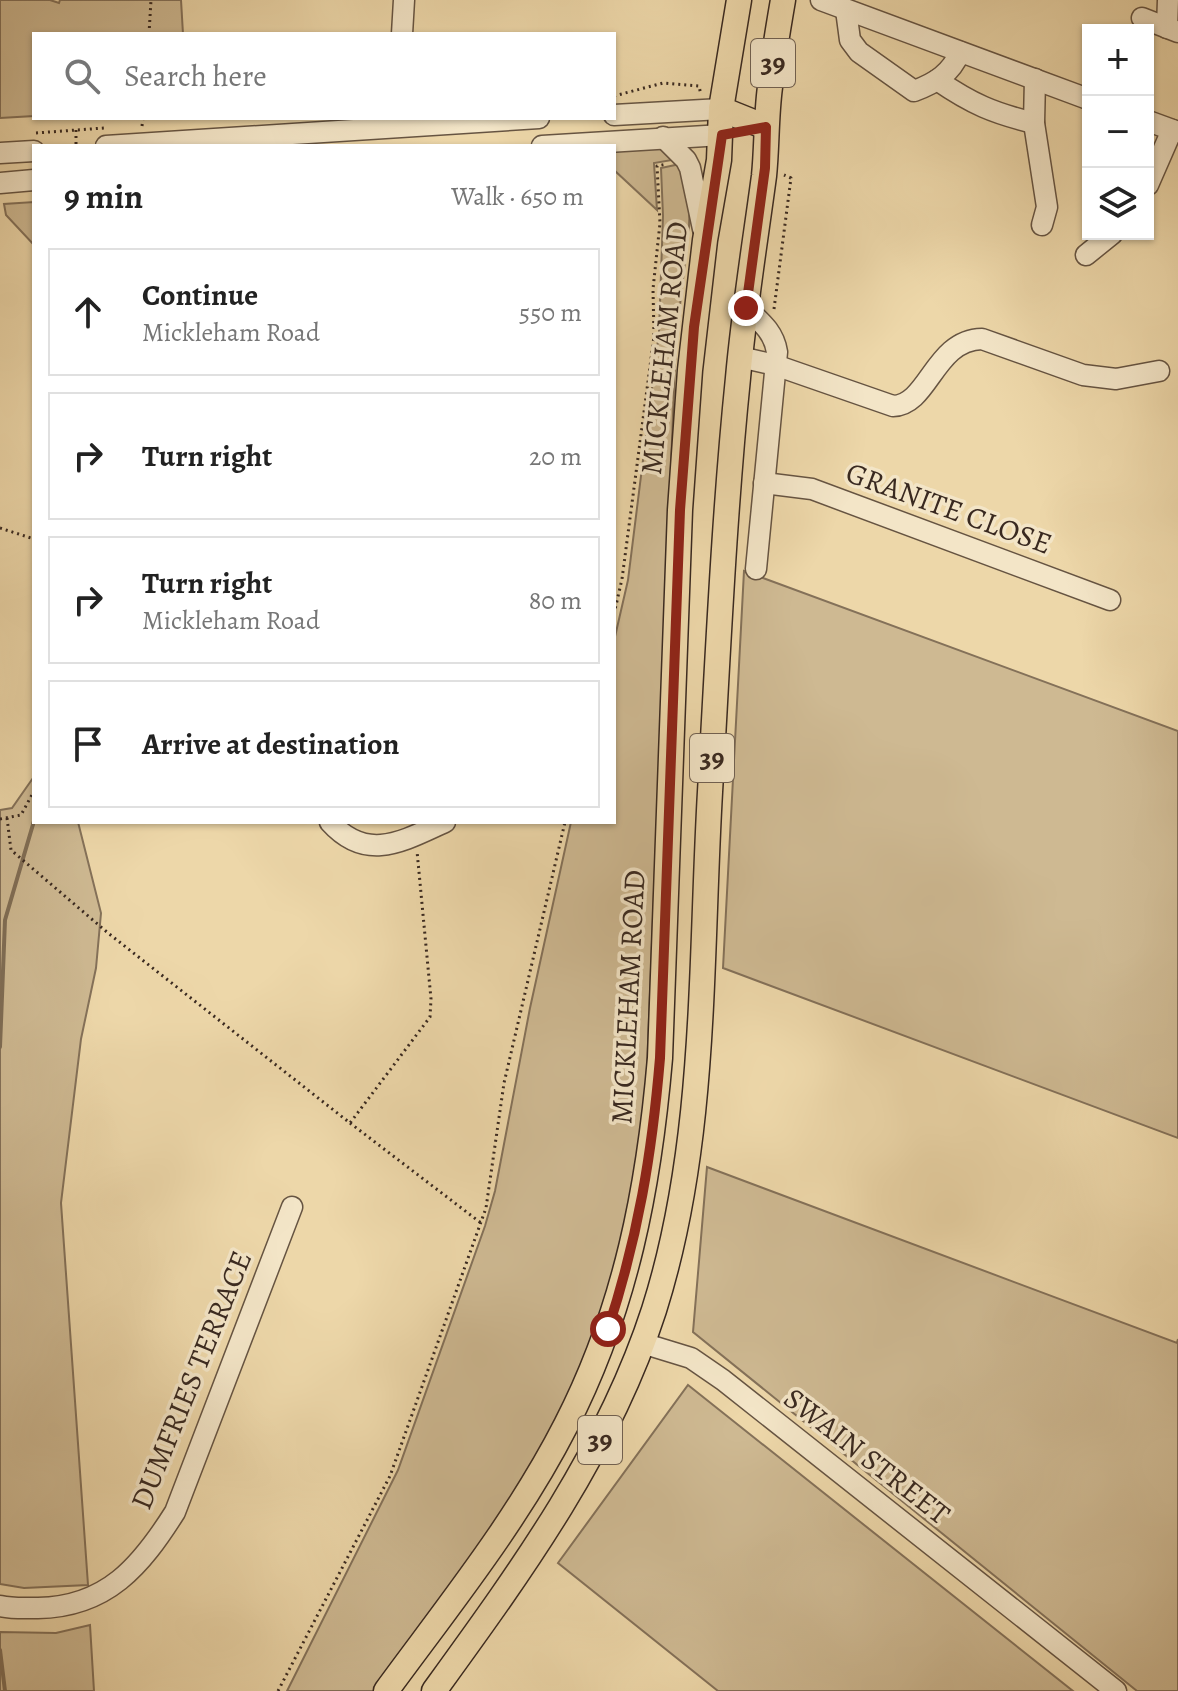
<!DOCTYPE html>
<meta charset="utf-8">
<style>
body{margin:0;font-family:Alegreya,serif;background:#f6f6f6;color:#222}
.controls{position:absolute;right:24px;top:24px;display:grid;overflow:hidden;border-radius:0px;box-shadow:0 2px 6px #0004}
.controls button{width:72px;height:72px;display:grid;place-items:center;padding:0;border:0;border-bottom:2px solid #e0e0e0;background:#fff;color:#222;font:40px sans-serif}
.stop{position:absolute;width:24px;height:24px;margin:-18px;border:6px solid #8f2418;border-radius:50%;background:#fff}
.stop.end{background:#8f2418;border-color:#fff;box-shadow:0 2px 8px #0008}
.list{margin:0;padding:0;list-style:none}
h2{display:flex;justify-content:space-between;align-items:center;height:104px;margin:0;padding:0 32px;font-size:34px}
h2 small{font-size:26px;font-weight:400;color:#767676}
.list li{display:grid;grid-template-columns:52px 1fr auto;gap:24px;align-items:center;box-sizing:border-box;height:128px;margin:0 16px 16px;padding:0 16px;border:2px solid #e0e0e0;border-radius:0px}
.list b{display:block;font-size:30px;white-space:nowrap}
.list p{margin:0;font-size:26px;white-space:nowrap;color:#767676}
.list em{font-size:26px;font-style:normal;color:#767676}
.icon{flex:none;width:44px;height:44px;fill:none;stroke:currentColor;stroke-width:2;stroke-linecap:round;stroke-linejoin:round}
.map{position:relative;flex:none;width:1178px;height:1691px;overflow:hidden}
.search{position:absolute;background:#fff;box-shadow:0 2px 6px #0004;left:32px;top:32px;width:584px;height:88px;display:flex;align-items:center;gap:20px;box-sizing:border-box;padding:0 28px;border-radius:0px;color:#767676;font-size:30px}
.panel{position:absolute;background:#fff;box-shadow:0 2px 6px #0004;left:32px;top:144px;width:584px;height:680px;border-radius:0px}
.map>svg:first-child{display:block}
.green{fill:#ceb992;stroke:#847159;stroke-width:2}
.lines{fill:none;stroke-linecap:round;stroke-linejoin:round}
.stream{stroke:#806e56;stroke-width:4}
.minor-casing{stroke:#665442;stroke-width:23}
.major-casing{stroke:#392920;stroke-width:27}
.path{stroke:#392920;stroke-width:3;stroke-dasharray:2 4;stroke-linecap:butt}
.minor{stroke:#f3e5c7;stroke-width:20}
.major{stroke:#edd7a9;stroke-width:24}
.route{stroke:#8f2418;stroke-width:10}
.labels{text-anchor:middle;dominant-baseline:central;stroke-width:7;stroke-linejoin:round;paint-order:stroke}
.shield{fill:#f3e5c7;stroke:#716152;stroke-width:2}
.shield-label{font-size:28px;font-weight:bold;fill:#392920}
.street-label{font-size:30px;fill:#392920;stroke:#f3e5c7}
</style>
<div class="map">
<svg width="1178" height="1691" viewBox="0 0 1178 1691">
<rect width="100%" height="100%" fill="#edd7a9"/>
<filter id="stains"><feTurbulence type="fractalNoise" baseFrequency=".0025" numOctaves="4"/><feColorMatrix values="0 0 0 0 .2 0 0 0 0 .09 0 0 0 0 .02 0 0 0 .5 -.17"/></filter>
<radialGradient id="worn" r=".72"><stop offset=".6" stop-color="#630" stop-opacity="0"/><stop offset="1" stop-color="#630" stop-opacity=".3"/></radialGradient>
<g class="green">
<path d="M0,0h50l9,3 1,-3h121l2,34h-149v82l-34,2z"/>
<path d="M659,146l19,13 -24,4 3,47 -43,-40v-23z"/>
<path d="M680,164l10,30 -1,33 -13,113 -31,778c-10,67 -22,136 -44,201 -47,138 -142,256 -227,372h-87l111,-221 87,-244 10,-35 35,-183 41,-186h43v-181l14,-61 31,-248 4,-116 -2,-48z"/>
<path d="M34,202v43l-28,-30 -2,-11z"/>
<path d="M744,571l434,160v407l-455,-170z"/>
<path d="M34,770v52h44l23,91 -5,55 -15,71 -20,164 27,382 -64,3 -24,-4v-774l12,-2 21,-30z"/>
<path d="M707,1167l470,176 1,-4v352h-41l-444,-359z"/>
<path d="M688,1385l346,275 39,31h-355l-160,-128z"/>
<path d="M90,1625l4,66h-94v-59l56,1z"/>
</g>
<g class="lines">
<g class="stream">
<path d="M0,1047l5,-127 29,-99"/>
<path d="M0,1650l5,41"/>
</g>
<defs>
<g id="minor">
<path d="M821,0l267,99"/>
<path d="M846,10l4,30 9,12 55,39c22,-8 37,-18 46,-39"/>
<path d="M1142,18l36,14"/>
<path d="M1167,28l1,-28"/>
<path d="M402,34l2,-34"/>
<path d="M1035,79l-1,44 13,84 -5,18"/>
<path d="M937,80c35,24 56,33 97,43"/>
<path d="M614,115l107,-6"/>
<path d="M1148,121l30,11"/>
<path d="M663,137l23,23 4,8 13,61"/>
<path d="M106,146l433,-28"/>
<path d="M542,146l180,-11"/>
<path d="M0,153l34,-2"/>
<path d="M0,183l34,-3"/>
<path d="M1148,185l24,-55"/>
<path d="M1086,255l26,-21"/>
<path d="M746,308c15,14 28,24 31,44l-21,217"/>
<path d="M740,357l35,8 118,41c36,-1 41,-66 89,-67l101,36 33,4 43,-8"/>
<path d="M764,483l48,6 298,111"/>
<path d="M330,822c37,41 73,19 115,0"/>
<path d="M642,1343l49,15 32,22 393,311"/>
<path d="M0,1606c12,3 25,2 38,2 69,-1 103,-42 137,-96l117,-305"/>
</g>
<g id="major">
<path d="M721,109l45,18"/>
<path d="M386,1691c63,-86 131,-170 180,-266 60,-117 83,-238 94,-367l20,-548 10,-140 15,-130 14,-80 2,-51 18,-109"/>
<path d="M434,1691c87,-120 174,-239 220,-381 53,-167 46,-345 56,-518 8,-138 14,-277 28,-414 6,-68 17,-135 26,-202 3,-29 2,-59 6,-89 3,-29 8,-58 13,-87"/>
</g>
</defs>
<use href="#minor" class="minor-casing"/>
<use href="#major" class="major-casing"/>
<g class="path">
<path d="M149,34l2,-34"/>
<path d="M614,96l49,-13 36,3 2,9"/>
<path d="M142,126l1,-8"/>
<path d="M76,130v16"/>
<path d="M36,133l68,-5"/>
<path d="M774,309l17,-131 -7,-3"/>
<path d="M0,528l34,11"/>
<path d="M614,614l8,-35 32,-243 -1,-47 7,-66 -3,-57 10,-2"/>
<path d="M7,818l4,32 97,83 242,190 80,-106 1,-18 -14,-148"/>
<path d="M0,819l21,-4 13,-24"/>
<path d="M350,1123l131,100"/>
<path d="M278,1691l112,-215 96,-268 18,-125 61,-261"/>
</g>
<use href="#minor" class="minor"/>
<use href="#major" class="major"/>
</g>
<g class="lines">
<path class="route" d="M608,1329c30,-92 44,-175 52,-271l20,-548 14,-183 28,-192 44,-8 -1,41 -19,140"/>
</g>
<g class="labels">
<g class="shield">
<rect x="751" y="39" width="44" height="48" rx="6"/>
<rect x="690" y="734" width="44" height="48" rx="6"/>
<rect x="578" y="1416" width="44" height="48" rx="6"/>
</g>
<g class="shield-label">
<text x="773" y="63">39</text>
<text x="712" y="758">39</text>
<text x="600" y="1440">39</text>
</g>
<g class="street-label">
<text transform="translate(664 348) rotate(-84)">MICKLEHAM ROAD</text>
<text transform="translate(949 508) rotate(20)">GRANITE CLOSE</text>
<text transform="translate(628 997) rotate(-87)">MICKLEHAM ROAD</text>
<text transform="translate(191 1380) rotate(-68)">DUMFRIES TERRACE</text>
<text transform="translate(867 1456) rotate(38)">SWAIN STREET</text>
</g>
</g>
<rect width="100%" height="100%" filter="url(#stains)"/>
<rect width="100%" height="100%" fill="url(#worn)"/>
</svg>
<div class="controls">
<button>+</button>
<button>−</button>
<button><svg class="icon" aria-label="layers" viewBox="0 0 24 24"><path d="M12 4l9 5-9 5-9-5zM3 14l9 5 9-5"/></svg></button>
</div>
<div class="stop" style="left:608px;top:1329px"></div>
<div class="stop end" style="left:746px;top:308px"></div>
<div class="search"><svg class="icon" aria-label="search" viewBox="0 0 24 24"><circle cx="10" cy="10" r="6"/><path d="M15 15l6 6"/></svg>Search here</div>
<section class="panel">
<h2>9 min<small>Walk · 650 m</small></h2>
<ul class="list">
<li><svg class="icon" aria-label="ahead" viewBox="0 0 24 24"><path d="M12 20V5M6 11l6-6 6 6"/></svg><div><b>Continue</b><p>Mickleham Road</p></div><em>550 m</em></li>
<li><svg class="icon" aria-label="right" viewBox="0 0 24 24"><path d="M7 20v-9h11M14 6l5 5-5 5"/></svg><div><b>Turn right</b></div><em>20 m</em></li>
<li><svg class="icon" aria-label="right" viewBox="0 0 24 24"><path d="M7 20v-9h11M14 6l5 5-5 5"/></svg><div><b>Turn right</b><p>Mickleham Road</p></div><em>80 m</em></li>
<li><svg class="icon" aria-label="arrive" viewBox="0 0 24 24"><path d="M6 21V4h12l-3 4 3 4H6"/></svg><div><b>Arrive at destination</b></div></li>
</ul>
</section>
</div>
